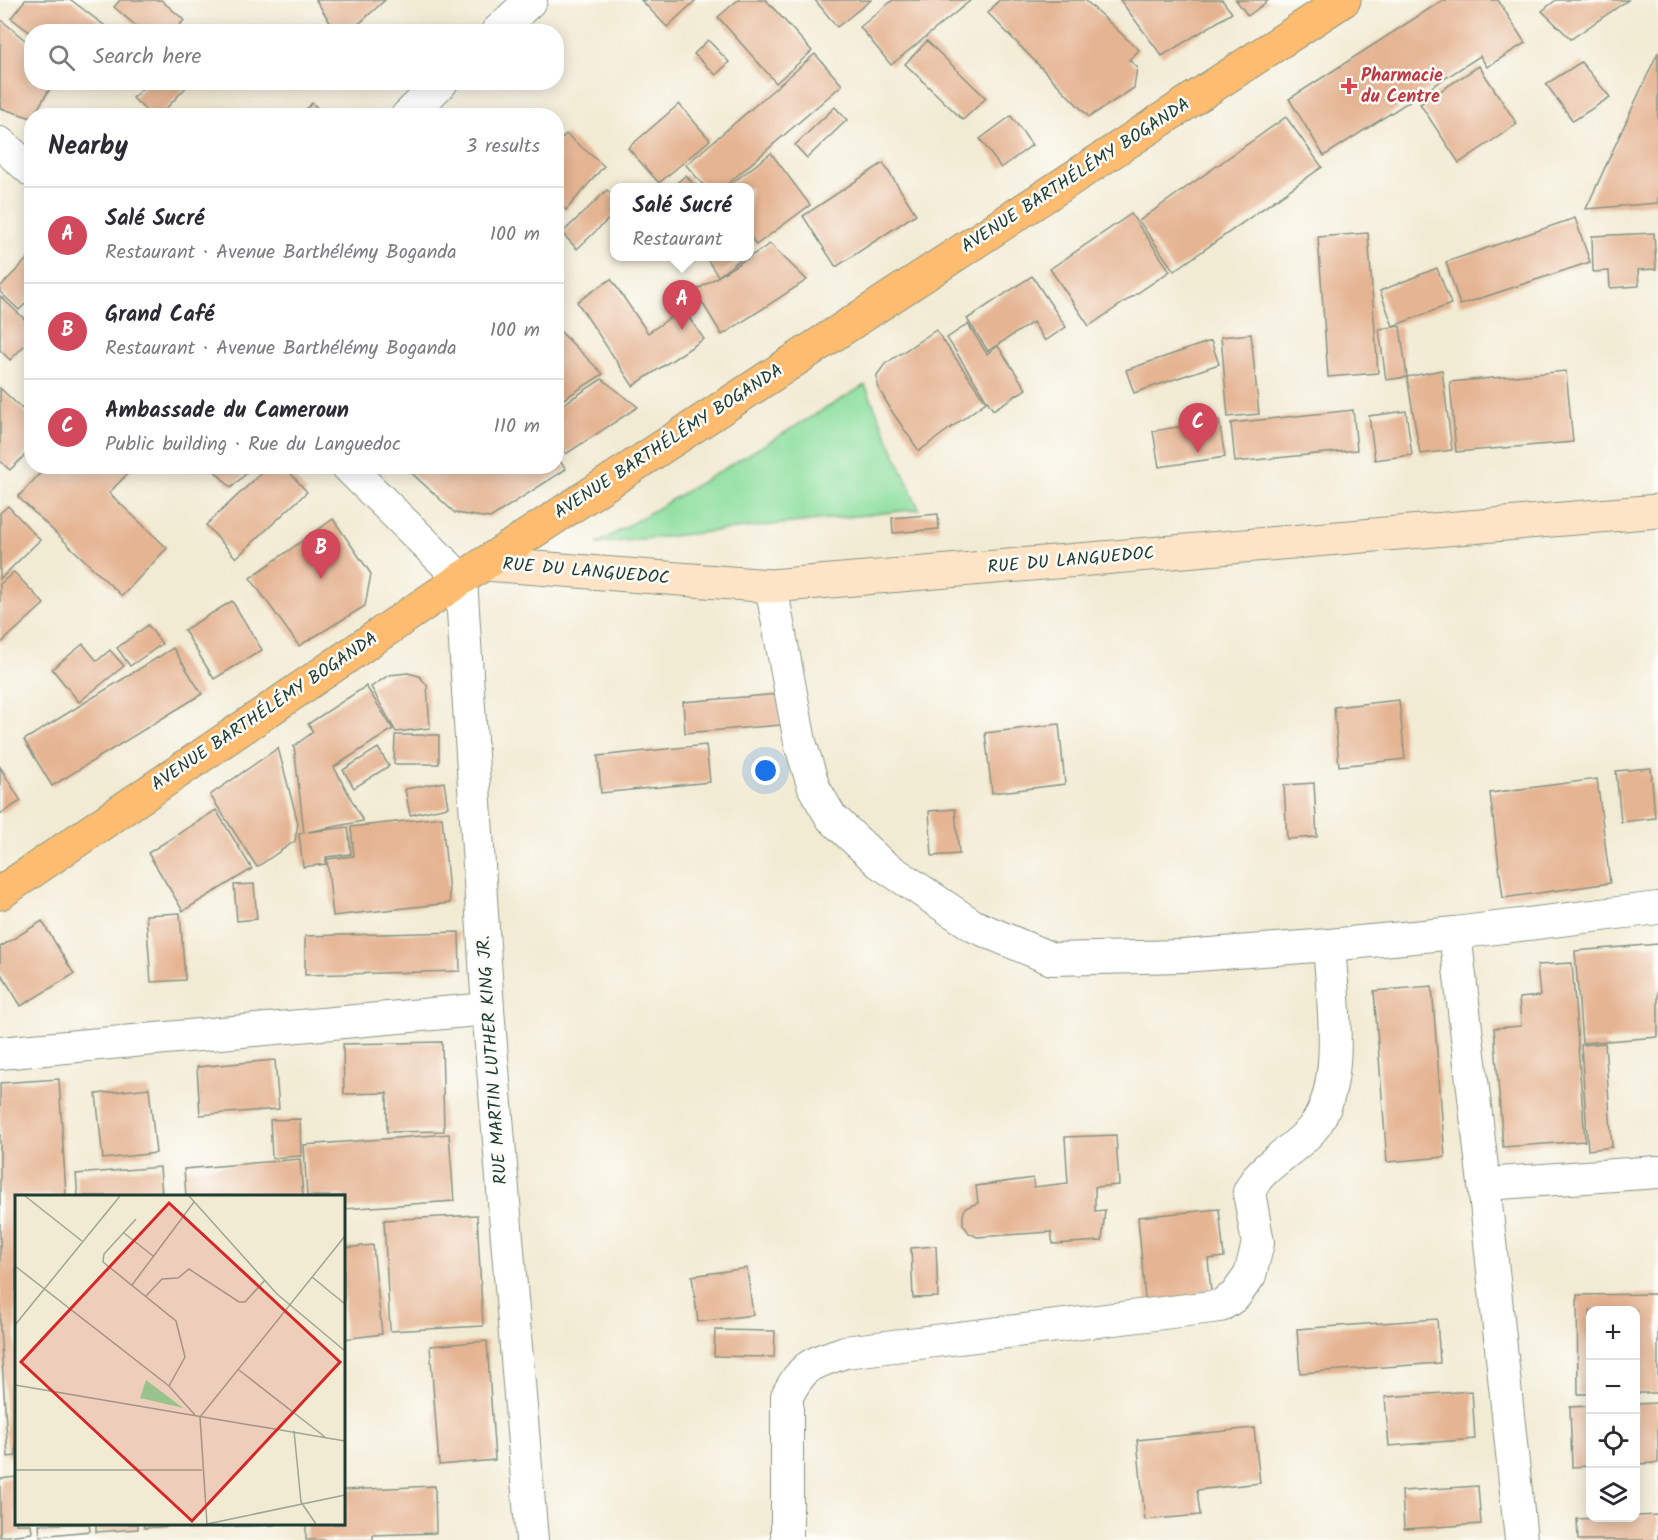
<!DOCTYPE html>
<meta charset="utf-8">
<style>
body{margin:0;font-family:Kalam,sans-serif;background:#f7f7f7;color:#2b2b33}
.controls{position:absolute;right:18px;bottom:18px;display:grid;overflow:hidden;border-radius:12px;box-shadow:0 3px 15px #0003}
.controls button{width:54px;height:54px;display:grid;place-items:center;padding:0;border:0;border-bottom:2px solid #e1e1e2;background:#fff;color:#2b2b33;font:30px sans-serif}
.you{position:absolute;left:766px;top:771px;width:21px;height:21px;margin:-15px;border:4px solid #fff;border-radius:50%;background:#1a73e8;box-shadow:0 0 0 9px #1a73e833}
.badge{display:grid;place-items:center;width:39px;height:39px;border-radius:50%;background:#d1495b;color:#fff;font-size:20px;font-weight:700}
.pin{position:absolute;translate:-50% -50px;filter:drop-shadow(0 2px 3px #0008)}
.pin::after{content:'';position:absolute;top:32px;width:21px;height:18px;background:inherit;clip-path:polygon(0 0,100% 0,50% 100%)}
.popup{position:absolute;left:610px;top:183px;width:144px;height:78px;box-sizing:border-box;display:grid;place-content:center;border-radius:12px;background:#fff;filter:drop-shadow(0 2px 4px #0005);font-size:20px;white-space:nowrap;color:#7c7c81}
.popup b{font-size:22px;color:#2b2b33}
.popup::after{content:'';position:absolute;left:50%;top:100%;margin-left:-12px;border:12px solid transparent;border-top-color:#fff}
.list{margin:0;padding:0;list-style:none}
h2{display:flex;justify-content:space-between;align-items:center;height:78px;margin:0;padding:0 24px;font-size:26px}
h2 small{font-size:20px;font-weight:400;color:#7c7c81}
.list li{display:grid;grid-template-columns:39px 1fr auto;gap:18px;align-items:center;box-sizing:border-box;height:96px;padding:0 24px;border-top:2px solid #e1e1e2}
.list b{display:block;font-size:22px;white-space:nowrap}
.list p{margin:0;font-size:20px;white-space:nowrap;color:#7c7c81}
.list em{font-size:20px;font-style:normal;color:#7c7c81}
.icon{flex:none;width:33px;height:33px;fill:none;stroke:currentColor;stroke-width:2;stroke-linecap:round;stroke-linejoin:round}
.map{position:relative;flex:none;width:1658px;height:1540px;overflow:hidden}
.search{position:absolute;background:#fff;box-shadow:0 3px 15px #0003;left:24px;top:24px;width:540px;height:66px;display:flex;align-items:center;gap:15px;box-sizing:border-box;padding:0 21px;border-radius:24px;color:#7c7c81;font-size:22px}
.panel{position:absolute;background:#fff;box-shadow:0 3px 15px #0003;left:24px;top:108px;width:540px;height:366px;border-radius:24px}
.map>svg:first-child{display:block}
.green{fill:#8ddf9f;stroke:#568e6a;stroke-width:1.5}
.building{fill:#e5b492}
.lines{fill:none;stroke-linecap:round;stroke-linejoin:round}
.street-casing{stroke:#889484;stroke-width:34}
.secondary-casing{stroke:#889484;stroke-width:35}
.primary-casing{stroke:#889484;stroke-width:35}
.street{stroke:#fff;stroke-width:32}
.secondary{stroke:#fee4c6;stroke-width:33}
.primary{stroke:#fdbc70;stroke-width:33}
.health-dot{fill:#e0444e;stroke:#fdfcf7;stroke-width:2}
.labels{text-anchor:middle;dominant-baseline:central;stroke-width:5;stroke-linejoin:round;paint-order:stroke}
.health-label{font-size:18px;font-weight:bold;fill:#be3a42;stroke:#fdfcf7;text-anchor:start}
.street-label{font-size:18px;fill:#1f3d34;stroke:#fdfcf7}
.inset-road{fill:none;stroke:#9ea594;stroke-width:1.5}
.view{fill:#d62828;fill-opacity:0.15;stroke:#d62828;stroke-width:3}
.inset-edge{fill:none;stroke:#1f3d34;stroke-width:3}
</style>
<div class="map">
<svg width="1658" height="1540" viewBox="0 0 1658 1540">
<rect width="100%" height="100%" fill="#fdfcf7"/>
<filter id="ink" filterUnits="userSpaceOnUse"><feTurbulence type="fractalNoise" baseFrequency=".0167" numOctaves="2"/><feDisplacementMap in="SourceGraphic" scale="12" xChannelSelector="R" yChannelSelector="G"/><feConvolveMatrix kernelMatrix="1 2 1 2 8 2 1 2 1" color-interpolation-filters="sRGB"/></filter>
<filter id="wash" filterUnits="userSpaceOnUse"><feTurbulence type="fractalNoise" baseFrequency=".008" numOctaves="4" result="noise"/><feDisplacementMap in="SourceGraphic" scale="24" xChannelSelector="R" yChannelSelector="G"/><feGaussianBlur stdDeviation="1.35" result="paint"/><feColorMatrix in="noise" values="0 0 0 0 0 0 0 0 0 0 0 0 0 0 0 0 0 1.4 0 .05"/><feComposite in="paint" operator="in"/></filter>
<g filter="url(#wash)">
<rect width="100%" height="100%" fill="#f2ebd4"/>
<path class="green" d="M865,385l54,124 -322,35z"/>
<g id="blocks">
<g class="building">
<path d="M25,0h46l34,26 -4,6h-69v2l-21,-16z"/>
<path d="M120,0h41l23,20 -10,12h-31l-29,-25z"/>
<path d="M316,0h69l-35,32h-14z"/>
<path d="M641,0h55l-29,27z"/>
<path d="M738,0h28l46,51 -36,32 -58,-66z"/>
<path d="M815,0h56l-34,27z"/>
<path d="M893,0h78l-80,65 -31,-38z"/>
<path d="M999,0h86l54,50 -10,10 8,7 -3,21 -45,29 -101,-104z"/>
<path d="M1120,0h102l10,13 -70,43z"/>
<path d="M1236,0h33l-21,16z"/>
<path d="M1443,0h55l27,43 -38,24 -7,-11 -156,100 -35,-57z"/>
<path d="M1556,0h72l-57,39 -29,-28z"/>
<path d="M0,19l32,27v36h22l-22,36 -32,-10z"/>
<path d="M708,40l21,22 -13,13 -22,-21z"/>
<path d="M927,41l59,57 -23,22 -58,-56z"/>
<path d="M1658,52v151l-72,6z"/>
<path d="M815,54l27,31 -119,103h-17l-20,-23z"/>
<path d="M1581,62l29,35 -37,24 -27,-37z"/>
<path d="M1479,66l38,58 -58,39 -39,-59z"/>
<path d="M148,82h43l-32,34h-8l-18,-18z"/>
<path d="M312,103l14,13h-26z"/>
<path d="M679,104l31,36 -51,43 -31,-35z"/>
<path d="M835,107l12,13 -40,38 -12,-13z"/>
<path d="M1011,116l21,29 -31,23 -21,-29z"/>
<path d="M1286,117l36,50 -148,104 -35,-50z"/>
<path d="M566,134l38,32 -38,44 -10,-8v-57z"/>
<path d="M771,153l39,52 -54,40 -6,-9v-48h-24z"/>
<path d="M883,163l33,51 -80,53 -33,-51z"/>
<path d="M686,175l10,13h-25z"/>
<path d="M607,190l7,8v16l-37,35 -15,-16z"/>
<path d="M1131,214l39,57 -81,55 -39,-57z"/>
<path d="M1575,218l15,44 -130,43 -14,-43z"/>
<path d="M1368,233l10,140 -50,4 -10,-140z"/>
<path d="M1654,233l2,36 -18,1 1,16 -29,2 -1,-17 -16,1 -1,-36z"/>
<path d="M770,244l37,36 -85,55 -27,-44z"/>
<path d="M32,254v43l-13,13 -19,-18v-5z"/>
<path d="M705,256h40l-27,20z"/>
<path d="M1437,268l14,36 -58,22 -13,-35z"/>
<path d="M1032,276l34,51 -21,14 -12,-19 -45,29 -21,-32z"/>
<path d="M611,279l37,54 35,-24 21,30 -71,47 -56,-84z"/>
<path d="M0,296l32,30v12l-22,22 -10,-10z"/>
<path d="M968,324l19,30 11,-8 28,43 -33,21 -46,-72z"/>
<path d="M1400,326l7,51 -21,3 -7,-51z"/>
<path d="M556,327l47,47 -47,30z"/>
<path d="M936,330l50,72 -67,49 -26,-38 -16,-27v-11l8,-11z"/>
<path d="M1251,334l8,80 -31,3 -7,-80z"/>
<path d="M1211,341l8,23 -85,29 -8,-23z"/>
<path d="M1442,370l10,80 -32,4 -13,-77z"/>
<path d="M1566,371l7,71 -117,10 -6,-70z"/>
<path d="M602,379l36,28 -72,47 -10,-15v-30z"/>
<path d="M0,388l32,30v30l-22,22 -10,-9z"/>
<path d="M1353,410l4,40 -122,12 -4,-39z"/>
<path d="M1406,411l6,44 -37,5 -6,-44z"/>
<path d="M1219,420l6,37 -66,10 -6,-36z"/>
<path d="M556,456l10,13 -76,49 -35,-5 -51,-47h152z"/>
<path d="M47,466h88l-26,27 58,55 -45,48 -104,-99z"/>
<path d="M210,466h44l-23,22z"/>
<path d="M269,466h15l23,26 -71,66 -30,-33z"/>
<path d="M8,506l32,34 -40,39v-66z"/>
<path d="M938,514l1,15 -46,4 -1,-15z"/>
<path d="M333,519l38,55 -6,32 -66,40 -49,-68z"/>
<path d="M14,572l30,32 -44,40v-60z"/>
<path d="M232,601l30,49 -48,29 -30,-49z"/>
<path d="M148,625l14,19 -32,22 -13,-18z"/>
<path d="M83,644l14,17 13,-11 14,16 -45,36 -27,-33z"/>
<path d="M173,648l29,46 -150,92 -28,-46z"/>
<path d="M408,673l11,3 8,9 3,43 -34,4 -25,-45 18,-12z"/>
<path d="M366,686l27,43 -59,38 29,54 -55,11 40,-5 3,27 -25,3v7l-23,3 -4,-33 5,-1 -10,-87 19,-14 -5,-8z"/>
<path d="M779,694l2,31 -96,8 -2,-31z"/>
<path d="M1399,700l6,59 -66,7 -5,-59z"/>
<path d="M1059,724l6,60 -73,9 -7,-60z"/>
<path d="M395,735h44v29h-45z"/>
<path d="M706,745l4,37 -109,11 -3,-37z"/>
<path d="M278,748l20,75 -3,18 -38,26 -47,-72z"/>
<path d="M378,748l11,18 -35,22 -11,-18z"/>
<path d="M0,767l21,34 -21,13z"/>
<path d="M1651,768l4,50 -34,4 -5,-51z"/>
<path d="M1597,779l13,104 -107,15 -13,-105z"/>
<path d="M444,782l4,25 -38,8 -5,-26z"/>
<path d="M1314,783l3,54 -30,2 -3,-54z"/>
<path d="M955,809l4,45 -27,2 -3,-45z"/>
<path d="M216,810l36,59 -69,42 -35,-58z"/>
<path d="M442,817l8,86 -117,13 -6,-57 27,-3 -3,-29z"/>
<path d="M254,884l3,35 -20,2 -3,-36z"/>
<path d="M180,913l5,67 -34,2 -5,-67z"/>
<path d="M42,921l32,53 -53,32 -21,-34v-25z"/>
<path d="M459,932l1,39 -155,4v-39z"/>
<path d="M1658,944v93l-76,6 -7,-92z"/>
<path d="M1572,963l13,178 -82,6 -9,-119 27,-2 -2,-28 21,-2 -3,-31z"/>
<path d="M1432,986l13,171 -58,5 -13,-171z"/>
<path d="M442,1042l2,89 -57,1v-39l-43,1 -1,-50z"/>
<path d="M1605,1043l7,104 -24,3 -7,-105z"/>
<path d="M275,1060l4,49 -79,6 -3,-48z"/>
<path d="M59,1079l7,117h-50v260l-8,1 -8,-129v-245z"/>
<path d="M149,1088l7,65 -53,6 -7,-65z"/>
<path d="M300,1119l1,37 -29,2 -2,-38z"/>
<path d="M449,1134l5,67 -110,8v-13h-37l-3,-51z"/>
<path d="M1116,1135l3,50 -24,2v24l10,-1 -3,31 -49,3 -2,-12 -74,5 -8,-4 -6,-9v-9l2,-7 13,-5 -2,-17 57,-8 1,9 34,-4 -3,-46z"/>
<path d="M300,1159l3,37h-117l-2,-27z"/>
<path d="M160,1167l2,29h-84l-2,-22z"/>
<path d="M1219,1209l5,48 -16,2 4,44 -66,7 -8,-93z"/>
<path d="M477,1215l6,111 -93,5 -6,-111z"/>
<path d="M373,1245l9,89 -38,5v-91z"/>
<path d="M936,1246l2,51 -25,1 -2,-50z"/>
<path d="M747,1268l6,47 -55,7 -6,-46z"/>
<path d="M1658,1294v99h-22v-83h-46v84h-12l-1,-99z"/>
<path d="M1437,1319l3,44 -140,10 -3,-44z"/>
<path d="M715,1330l60,1 -1,26 -60,-1z"/>
<path d="M487,1341l8,119 -56,5 -9,-119z"/>
<path d="M1472,1391l3,48 -86,7 -4,-49z"/>
<path d="M1658,1403v60l-22,1v-60z"/>
<path d="M1590,1406v60l-18,1 -2,-60z"/>
<path d="M1254,1428l6,55 -63,7 3,25 -55,5 -8,-80z"/>
<path d="M16,1477v47h15l1,9 -32,4v-58z"/>
<path d="M435,1486l1,47 -63,2v5h-67v-16h38v-34z"/>
<path d="M1478,1486l3,38 -77,5 -2,-38z"/>
<path d="M1658,1515v25h-80l-1,-21z"/>
<path d="M39,1524h50l1,7 -50,5z"/>
<path d="M96,1524h42v5l-42,3z"/>
<path d="M143,1524h42v1l-41,3z"/>
<path d="M188,1524h86v1l-86,3z"/>
</g>
</g>
</g>
<g filter="url(#ink)">
<use href="#blocks" fill-opacity="0" stroke="#889484" stroke-width="1.5"/>
<g class="lines">
<defs>
<g id="street">
<path d="M497,32l34,-32"/>
<path d="M407,116l35,-34"/>
<path d="M0,143l32,28"/>
<path d="M347,466l114,113 27,430 44,531"/>
<path d="M771,586l29,156 14,46 17,29 49,46 94,63 78,33 131,-3 146,-11 126,-12 203,-25"/>
<path d="M1455,933l29,251 37,356"/>
<path d="M0,1053l488,-44"/>
<path d="M1484,1184l174,-12"/>
<path d="M787,1540v-144c17,-33 25,-32 58,-44l375,-46 15,-10 15,-21 8,-32 -9,-51c3,-5 6,-11 9,-15 15,-18 40,-30 55,-49 34,-42 19,-132 16,-183"/>
</g>
<path id="secondary" d="M484,564l287,22 887,-75"/>
<path id="primary" d="M0,893l461,-314 883,-579"/>
</defs>
<use href="#street" class="street-casing"/>
<use href="#secondary" class="secondary-casing"/>
<use href="#primary" class="primary-casing"/>
<use href="#street" class="street"/>
<use href="#secondary" class="secondary"/>
<use href="#primary" class="primary"/>
</g>
</g>
<path class="health-dot" d="M1346 77h6v6h6v6h-6v6h-6v-6h-6v-6h6z"/>
<g class="labels">
<g class="health-label">
<text x="1361" y="76">Pharmacie<tspan x="1361" dy="21">du Centre</tspan></text>
</g>
<g class="street-label">
<text transform="translate(1076 176) rotate(-33)">AVENUE BARTHÉLÉMY BOGANDA</text>
<text transform="translate(669 442) rotate(-33)">AVENUE BARTHÉLÉMY BOGANDA</text>
<text transform="translate(1071 561) rotate(-5)">RUE DU LANGUEDOC</text>
<text transform="translate(586 572) rotate(5)">RUE DU LANGUEDOC</text>
<text transform="translate(265 712) rotate(-34)">AVENUE BARTHÉLÉMY BOGANDA</text>
<text transform="translate(493 1060) rotate(-94)">RUE MARTIN LUTHER KING JR.</text>
</g>
</g>
<g transform="translate(15 1195)">
<rect width="330" height="330" fill="#f2ebd4"/>
<path d="M131,185l37,28 -43,-10z" fill="#8ddf9f"/>
<path class="inset-road" d="M10,1l57,45M174,1l88,98 68,57M121,24l-32,35 -1,8 73,59 9,36 -16,29M109,38l29,23M330,41l-145,181 7,107 138,-29M0,71l154,120 26,29M297,82l33,27M117,90l62,-83M131,101l16,-17 16,-1 11,-9 50,33h6l20,-22M0,130l105,-129M224,175l86,67M0,190l330,56M279,236l7,71 15,22M0,275h187"/>
<path class="view" d="M154,8l171,159 -148,159 -171,-159z"/>
<rect width="330" height="330" class="inset-edge"/>
</g>
</svg>
<div class="controls">
<button>+</button>
<button>−</button>
<button><svg class="icon" aria-label="locate" viewBox="0 0 24 24"><circle cx="12" cy="12" r="6"/><path d="M12 2v4M12 18v4M2 12h4M18 12h4"/></svg></button>
<button><svg class="icon" aria-label="layers" viewBox="0 0 24 24"><path d="M12 4l9 5-9 5-9-5zM3 14l9 5 9-5"/></svg></button>
</div>
<div class="you"></div>
<div class="pin badge" style="left:682px;top:330px">A</div>
<div class="popup"><b>Salé Sucré</b>Restaurant</div>
<div class="pin badge" style="left:321px;top:579px">B</div>
<div class="pin badge" style="left:1198px;top:453px">C</div>
<div class="search"><svg class="icon" aria-label="search" viewBox="0 0 24 24"><circle cx="10" cy="10" r="6"/><path d="M15 15l6 6"/></svg>Search here</div>
<section class="panel">
<h2>Nearby<small>3 results</small></h2>
<ul class="list">
<li><span class="badge">A</span><div><b>Salé Sucré</b><p>Restaurant · Avenue Barthélémy Boganda</p></div><em>100 m</em></li>
<li><span class="badge">B</span><div><b>Grand Café</b><p>Restaurant · Avenue Barthélémy Boganda</p></div><em>100 m</em></li>
<li><span class="badge">C</span><div><b>Ambassade du Cameroun</b><p>Public building · Rue du Languedoc</p></div><em>110 m</em></li>
</ul>
</section>
</div>
